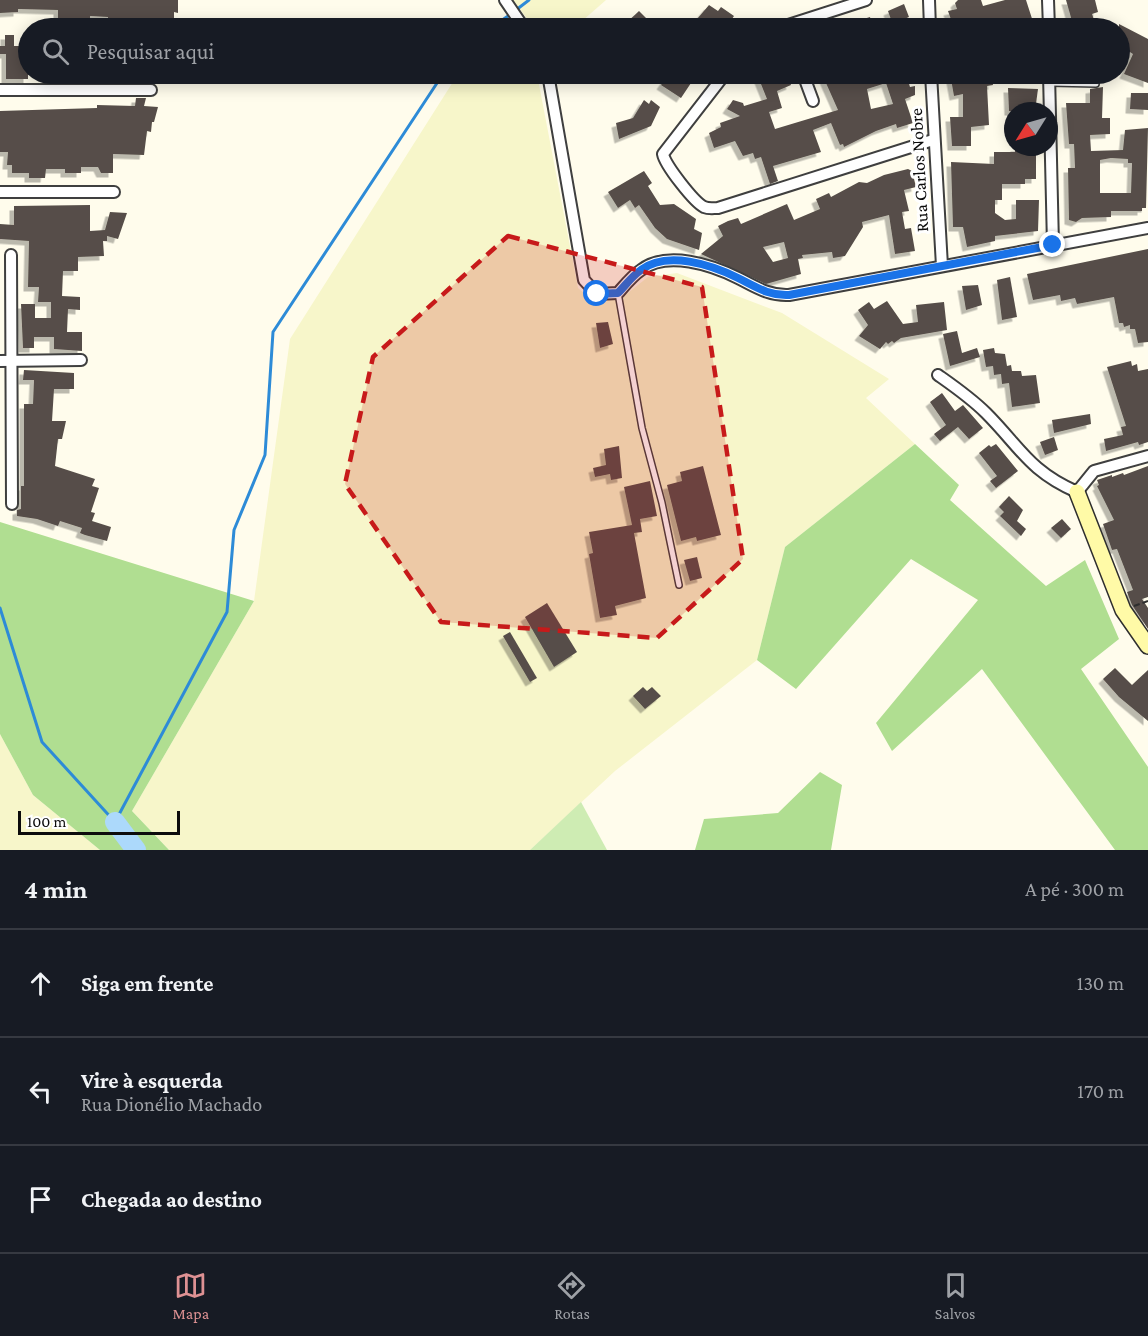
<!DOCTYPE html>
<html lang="pt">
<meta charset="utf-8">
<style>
body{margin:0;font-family:"Crimson Pro",serif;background:#20242c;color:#f1f3f6}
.compass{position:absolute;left:1004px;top:102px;width:54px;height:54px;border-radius:50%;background:#171b24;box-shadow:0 3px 15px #0003;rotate:233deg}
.scale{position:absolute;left:18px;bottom:15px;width:162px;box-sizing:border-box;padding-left:6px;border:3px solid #0c0c0c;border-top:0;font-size:16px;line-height:21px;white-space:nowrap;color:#0c0c0c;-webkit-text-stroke:4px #fff;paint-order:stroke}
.stop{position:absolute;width:18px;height:18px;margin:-14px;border:4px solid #1a73e8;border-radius:50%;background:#fff}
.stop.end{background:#1a73e8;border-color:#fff;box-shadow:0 2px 6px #0008}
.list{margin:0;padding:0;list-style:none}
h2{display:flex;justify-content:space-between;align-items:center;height:78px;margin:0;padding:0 24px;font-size:26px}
h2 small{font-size:20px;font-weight:400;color:#9ea1a6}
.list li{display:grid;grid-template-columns:39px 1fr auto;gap:18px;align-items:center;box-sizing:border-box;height:108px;padding:0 24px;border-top:2px solid #363941}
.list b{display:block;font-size:22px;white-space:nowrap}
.list p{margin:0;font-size:20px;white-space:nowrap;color:#9ea1a6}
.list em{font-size:20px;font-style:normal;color:#9ea1a6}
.icon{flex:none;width:33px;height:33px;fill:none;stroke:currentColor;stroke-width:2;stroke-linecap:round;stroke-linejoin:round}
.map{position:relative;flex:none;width:1148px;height:850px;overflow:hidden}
.search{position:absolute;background:#171b24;box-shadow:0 3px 15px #0003;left:18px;right:18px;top:18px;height:66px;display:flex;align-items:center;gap:15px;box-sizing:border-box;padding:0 21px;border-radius:33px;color:#9ea1a6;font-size:22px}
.sheet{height:402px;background:#171b24}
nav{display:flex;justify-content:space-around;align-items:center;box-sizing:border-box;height:84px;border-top:2px solid #363941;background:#171b24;font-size:16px;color:#9ea1a6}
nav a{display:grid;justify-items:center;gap:3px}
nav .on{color:#de9193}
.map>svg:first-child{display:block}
.farmland{fill:#f7f6ca}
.green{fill:#ceecb3}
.forest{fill:#b0de91}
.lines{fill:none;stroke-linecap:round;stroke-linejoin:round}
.stream{stroke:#2d8bd7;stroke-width:3}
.river{stroke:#acd9fb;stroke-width:20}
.building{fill:#564e48;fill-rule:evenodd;filter:url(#shadow)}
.lane-casing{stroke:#3f3f3f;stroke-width:8}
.street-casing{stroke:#3f3f3f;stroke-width:14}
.secondary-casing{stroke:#2e2e2e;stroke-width:18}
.path{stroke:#2e2e2e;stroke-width:2;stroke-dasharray:6 3;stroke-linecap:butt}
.lane{stroke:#fff;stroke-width:5}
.street{stroke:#fff;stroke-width:10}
.secondary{stroke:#fffaa7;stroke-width:15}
.route{stroke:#1a73e8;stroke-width:8}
.marked{fill:#c71a1a;fill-opacity:0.2;stroke:#c71a1a;stroke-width:4.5;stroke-dasharray:12 8;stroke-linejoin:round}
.labels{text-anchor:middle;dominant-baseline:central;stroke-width:6;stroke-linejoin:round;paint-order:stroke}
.street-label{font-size:18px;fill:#0c0c0c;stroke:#fff}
</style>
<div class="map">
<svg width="1148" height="850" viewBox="0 0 1148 850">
<defs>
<filter id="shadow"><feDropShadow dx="-4.5" dy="4.5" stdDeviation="0" flood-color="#0004"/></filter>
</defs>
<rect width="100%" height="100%" fill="#fffcec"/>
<g class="farmland">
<path d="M513,0h93l-32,28h-40z"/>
<path d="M458,74h79l41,214 17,15 29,-7 24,-19 29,-4 105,40 107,66 -23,19 49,46 -130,103 -28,113 -142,111 -85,79h-361l-37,-39 122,-210 36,-262z"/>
<path d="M0,734l33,61 67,55h-100z"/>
</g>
<path class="green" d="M581,802l26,48h-77z"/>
<g class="forest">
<path d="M915,444l44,41 -9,15 96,86 39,-26 34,79 -38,30 67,98v83h-33l-133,-181 -90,82 -16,-28 102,-123 -67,-41 -115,130 -39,-29 28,-113z"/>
<path d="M0,522l254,79 -122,210 37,39h-69l-67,-55 -33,-61z"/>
<path d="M820,772l22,13 -11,65h-136l9,-31 74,-6z"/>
</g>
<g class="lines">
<g class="stream">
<path d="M516,10l13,-10"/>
<path d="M491,28l20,-14"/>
<path d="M0,608l42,134 73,80 112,-210 7,-82 31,-75 8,-123 170,-258"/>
</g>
<path class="river" d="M115,822l21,28"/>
</g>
<g class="building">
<path d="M0,0h178v13l-4,-1v11l-43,-5v10h-23v-11l-18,-1v11h-9v-7h-23v-10l-40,-1v3l-18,1z"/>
<path d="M958,0h23l2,6 22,-6h21l9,28h-81l-6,-17 9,-2 -2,-6z"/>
<path d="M1066,0h29l3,12 -6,2 5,14h-23z"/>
<path d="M904,4l5,13 -7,3 3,8h-11l-6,-17z"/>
<path d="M709,5l9,6 3,-4 13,9 -2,3 3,3 -5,6h-33l-5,-3z"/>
<path d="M639,11l17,17h-35z"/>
<path d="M870,17l3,11h-32v-2z"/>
<path d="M1119,24l29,15v44l-24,-9 9,-20 -11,-7 3,-7 -6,-1z"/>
<path d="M5,35h9v11h14v33h-22v-25h-6v-8h5z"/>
<path d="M107,74h41l-1,8h-40z"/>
<path d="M669,74l4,3 2,-3h22l-16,24 -20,-13z"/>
<path d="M757,74h30l4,11 -14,6 5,17 -13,4 6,17 63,-19 -16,-36h84l4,13 5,-1v9l-10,4 8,24 -16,5 -1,-4 -20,7 -32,16 -1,-3 -3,1 -9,-22 -18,7 8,22 -48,14 5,15 -8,3 -9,-27 -6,2 -2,-6 -10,3 -8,-15 -21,7 -5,-15 12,-6 -1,-4 20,-7 -13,-7 6,-9 10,3 1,3 23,-7zM886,83l7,21 -22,5 -4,-20z"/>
<path d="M963,74h10l1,4 17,-3 2,10 -6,1 2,39 -18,2v19h-19l-2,-29h13v-23l-9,2 -3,-17 12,-3z"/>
<path d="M1103,87l-1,31h8v16l-20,1 1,16 32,-1 2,-20 23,-2 -2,80h-4v3h-31v6l-29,1 -6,4 -7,-2 -1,-52h7l-1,-24h-5l-3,-41h24v-14zM1111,158l17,1v4h4l-1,30h-31v-33z"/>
<path d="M1008,88l30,1 -3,22h-26z"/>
<path d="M1131,93h17v17l-18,-1z"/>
<path d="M136,98h10l-2,8 14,1 -4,15h-2l-1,10 -4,-1 -3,24 -31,-1v19h-12l-3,-6h-17v6h-16v-4h-19l-1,9h-16v-5h-17v-8h-5l1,-13h-8v-41l97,-3v-3l38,1z"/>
<path d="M644,100l5,4 2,-4 9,7 -9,19 -32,13 -3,-16 17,-5z"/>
<path d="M1015,147h21v32h-11v5h-23v16h-7v13l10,7 11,-1v-19h23l-1,31 -43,5v5l-28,6 -4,-20h-10l-2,-65 43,2v-12h21z"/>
<path d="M908,169l4,2 4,16 -12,3 5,21 -7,1 3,17 6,-1 4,23 -20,3 -6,-39 -27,7 1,5 -18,29 -12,2 -1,-6 -30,3 1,3 -5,1 3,15 -35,10 -65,-30 22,-18 -5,-10 10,-5 10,-3 3,6 46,-20 7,16 26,-11 -4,-10 13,-6 2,4 28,-15 8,1 17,-8zM784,242l4,16 -15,4 -10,-15z"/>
<path d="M644,171l8,12 -4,3 12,19 14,-1 22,15 -2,10 8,4 -3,17 -32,-11 -12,-11 -16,-23 -4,3 -5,-8 -12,8 -10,-16z"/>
<path d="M90,205v26l15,-1 5,-18 17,1 -9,26 -11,-3v5h-4l1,15 -26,1v14h-15l-1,25 18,1v13l-12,-1 -1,23h15v19l-28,-2v-12h-20v11h-11l-2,-44h14v14h16v-16h-13l1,-15h-11l1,-46 -29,-2v-15l14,1v-19z"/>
<path d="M1148,249v93l-10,1 -3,-14h-5v-4l-6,2 -1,-4h-4l-5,-26 -37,7 -2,-6 -14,3 -1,-6 -27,5 -6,-26z"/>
<path d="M1010,277l7,40 -15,3 -5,-40z"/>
<path d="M978,285l4,20 -16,5 -4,-24z"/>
<path d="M887,301l16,23 15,-2 -2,-17 28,-3 3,28 -46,8 -7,5 -2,-2 -4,3 -2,-2 -6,7 -21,-13 9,-11 -10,-15 11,-8 5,7z"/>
<path d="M608,322l5,22 -13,4 -4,-25z"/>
<path d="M957,331l5,22 15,-5 3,9 -30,9 -7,-32z"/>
<path d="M994,348l1,5 10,1 2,12 4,-1 1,6h9l1,5 14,-1 4,28 -28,4 -3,-24 -7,1 -1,-10 -7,1 -1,-9 -7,1 -3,-17z"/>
<path d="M1131,361l1,5 5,-2 1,7 10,-2v73l-9,3 -1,-3 -32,9 -2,-12 19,-4 -2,-8 5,-1 -19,-59z"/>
<path d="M24,370l50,3v16h-20l-2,32h14l-4,18h-4l-3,27 40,13 -3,7 7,2 -8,24 4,1 -3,8 19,6 -4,14 -22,-6 -5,-2 2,-5 -22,-7 -2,5 -21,-7 -20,-3v-6l4,-1v-23h3v-82h9l1,-24h-11z"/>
<path d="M942,393l13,18 8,-6 20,23 -14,11 -11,-12 -18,14 -6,-7 12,-9 -16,-23z"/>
<path d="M1090,414l1,10 -37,9 -2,-13z"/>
<path d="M1054,437l4,13 -13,5 -5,-13z"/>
<path d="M996,444l22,27 -22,17 -6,-7 7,-5 -18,-23 10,-8 2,2z"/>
<path d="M619,446l3,32 -11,2 -1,-6 -15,3 -2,-9 13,-3 -2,-16z"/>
<path d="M703,466l18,69 -24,6 -1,-4 -15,4 -14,-56 15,-4 -2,-9z"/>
<path d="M1148,466v131l-6,2 6,9v21l-16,-24 -5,-13 6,-2 -16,-41 -5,1 -9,-26 11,-4 -17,-34 2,-1 -2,-5 15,-5v2l11,-4 1,2z"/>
<path d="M650,481l7,35 -17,3 2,13 -8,1 12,65 -31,8 2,9 -17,3 -11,-64 4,-1 -4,-21 43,-7 -8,-38z"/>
<path d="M1009,496l14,14 -6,11 9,8 -5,7 -21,-20 4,-4 -5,-5z"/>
<path d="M1062,519l9,10 -10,9 -10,-10z"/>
<path d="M697,557l5,21 -12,3 -6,-21z"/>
<path d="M547,603l30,49 -23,15 -29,-50z"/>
<path d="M510,632l27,46 -7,4 -27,-46z"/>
<path d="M1115,668l17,17 16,-15v51l-29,-24 -16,-18z"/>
<path d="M643,687l4,4 5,-4 9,9 -16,13 -12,-13z"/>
</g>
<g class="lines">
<defs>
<g id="lane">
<path d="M1050,83l46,1"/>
<path d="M618,293l24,135 20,75 17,82"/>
</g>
<g id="street">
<path d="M505,0l19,28"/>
<path d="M929,0l1,28"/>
<path d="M1048,0l1,28"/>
<path d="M779,28l87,-28"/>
<path d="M548,74l36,206 13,14 21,-1c7,-8 14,-17 23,-23 26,-20 71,-5 97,8 18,9 31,18 51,17l359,-67"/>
<path d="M725,74l-62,80c2,11 31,48 41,53 5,2 9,1 14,1l215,-68"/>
<path d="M803,74l10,27"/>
<path d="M931,74l11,192"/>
<path d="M1049,74l4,171"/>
<path d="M0,90h151"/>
<path d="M0,192h114"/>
<path d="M11,255l1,249"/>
<path d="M0,361l81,-1"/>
<path d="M938,375c17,12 33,23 48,38 34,34 43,58 91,79l17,-21 54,-15"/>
</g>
<path id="secondary" d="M1077,492l46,118 25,36"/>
</defs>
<use href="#lane" class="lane-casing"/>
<use href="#street" class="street-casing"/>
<use href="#secondary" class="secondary-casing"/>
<path class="path" d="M1134,606l14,-5"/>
<use href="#lane" class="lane"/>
<use href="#street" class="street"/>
<use href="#secondary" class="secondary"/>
</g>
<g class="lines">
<path class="route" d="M597,294l21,-1c7,-7 14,-17 23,-23 26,-20 71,-5 97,8 18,9 31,18 51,17l264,-50"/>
</g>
<path class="marked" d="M508,236l194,51 41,272 -86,79 -216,-16 -96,-138 28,-127z"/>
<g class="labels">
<g class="street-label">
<text transform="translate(919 170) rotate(-93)">Rua Carlos Nobre</text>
</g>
</g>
</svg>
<svg class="compass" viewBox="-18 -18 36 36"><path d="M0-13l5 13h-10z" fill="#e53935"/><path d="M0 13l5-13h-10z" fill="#9ea1a6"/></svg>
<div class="scale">100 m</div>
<div class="stop" style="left:597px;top:294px"></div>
<div class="stop end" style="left:1053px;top:245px"></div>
<div class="search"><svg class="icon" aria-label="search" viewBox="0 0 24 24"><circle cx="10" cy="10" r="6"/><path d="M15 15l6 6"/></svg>Pesquisar aqui</div>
</div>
<section class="sheet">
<h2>4 min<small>A pé · 300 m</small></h2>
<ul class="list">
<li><svg class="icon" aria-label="ahead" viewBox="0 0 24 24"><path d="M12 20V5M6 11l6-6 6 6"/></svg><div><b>Siga em frente</b></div><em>130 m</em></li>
<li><svg class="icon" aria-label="left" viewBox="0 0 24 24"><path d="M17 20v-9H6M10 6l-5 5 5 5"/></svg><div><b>Vire à esquerda</b><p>Rua Dionélio Machado</p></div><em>170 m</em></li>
<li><svg class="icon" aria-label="arrive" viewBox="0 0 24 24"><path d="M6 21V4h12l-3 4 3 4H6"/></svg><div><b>Chegada ao destino</b></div></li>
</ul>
</section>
<nav>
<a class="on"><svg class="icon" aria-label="map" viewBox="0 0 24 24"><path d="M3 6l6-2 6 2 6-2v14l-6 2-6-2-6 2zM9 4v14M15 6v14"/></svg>Mapa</a>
<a><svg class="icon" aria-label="directions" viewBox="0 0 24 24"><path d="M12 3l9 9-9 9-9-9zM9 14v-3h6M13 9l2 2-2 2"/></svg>Rotas</a>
<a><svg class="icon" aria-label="saved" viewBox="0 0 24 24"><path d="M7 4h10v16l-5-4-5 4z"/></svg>Salvos</a>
</nav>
